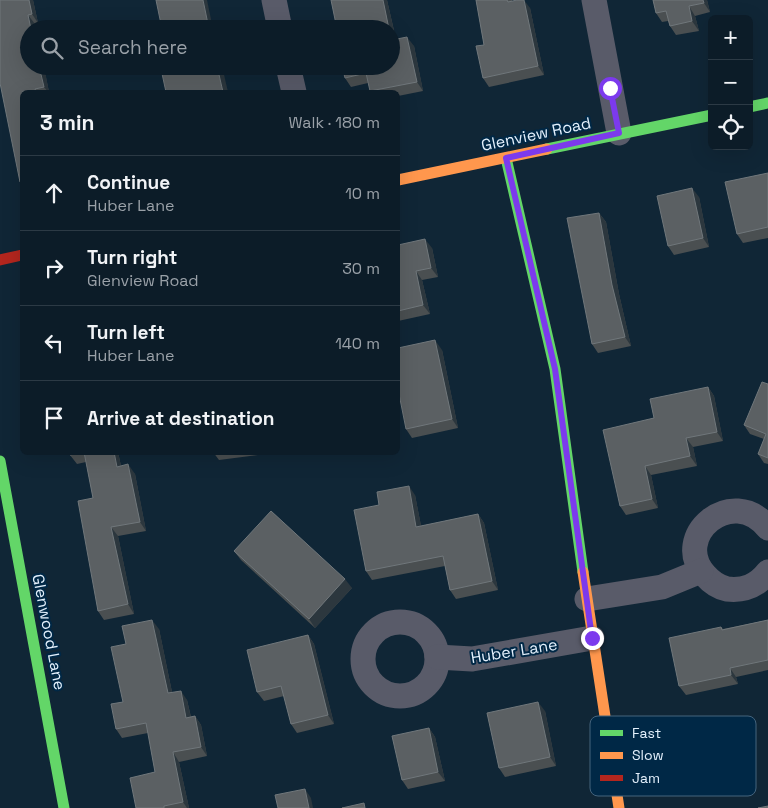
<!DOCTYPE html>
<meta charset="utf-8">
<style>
body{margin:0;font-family:"Space Grotesk",sans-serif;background:#1a2934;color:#f1f3f6}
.controls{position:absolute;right:15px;top:15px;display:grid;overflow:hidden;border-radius:8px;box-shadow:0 5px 20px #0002}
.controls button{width:45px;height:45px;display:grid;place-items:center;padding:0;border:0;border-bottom:1px solid #2c3a45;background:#0c1c28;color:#f1f3f6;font:25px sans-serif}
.stop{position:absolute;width:15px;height:15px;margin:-11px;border:4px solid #7c3aed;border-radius:50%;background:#fff}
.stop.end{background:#7c3aed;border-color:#fff;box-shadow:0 1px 5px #0008}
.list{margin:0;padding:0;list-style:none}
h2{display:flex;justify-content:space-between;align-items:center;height:65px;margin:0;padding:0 20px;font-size:21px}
h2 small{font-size:16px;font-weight:400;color:#9aa1a8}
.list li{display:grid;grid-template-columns:32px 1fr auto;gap:15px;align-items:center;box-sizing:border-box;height:75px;padding:0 20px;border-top:1px solid #2c3a45}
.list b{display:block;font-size:19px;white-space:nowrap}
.list p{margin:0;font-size:16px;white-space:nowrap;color:#9aa1a8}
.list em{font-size:16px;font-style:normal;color:#9aa1a8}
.icon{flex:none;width:28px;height:28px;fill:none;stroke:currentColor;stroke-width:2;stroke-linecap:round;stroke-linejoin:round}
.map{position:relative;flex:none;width:768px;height:808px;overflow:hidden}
.search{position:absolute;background:#0c1c28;box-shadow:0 5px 20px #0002;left:20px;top:20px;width:380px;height:55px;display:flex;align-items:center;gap:12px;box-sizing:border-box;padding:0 18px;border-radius:28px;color:#9aa1a8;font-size:19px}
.panel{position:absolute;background:#0c1c28;box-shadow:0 5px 20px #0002;left:20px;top:90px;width:380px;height:365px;border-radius:8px}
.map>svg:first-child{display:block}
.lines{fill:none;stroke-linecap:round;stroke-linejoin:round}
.street{stroke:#595b69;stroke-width:25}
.fast{stroke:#63d668;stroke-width:11}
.slow{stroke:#ff974d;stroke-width:11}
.jam{stroke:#b3261e;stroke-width:11}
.wall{fill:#4a4f51}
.shaded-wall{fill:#2c373e}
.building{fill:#5b6063;stroke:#70777b}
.route{stroke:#7c3aed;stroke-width:6}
.labels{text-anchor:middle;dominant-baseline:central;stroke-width:4;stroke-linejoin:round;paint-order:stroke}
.street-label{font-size:16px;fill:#e3f0fc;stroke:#002846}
.key{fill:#002846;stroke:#44647d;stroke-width:1}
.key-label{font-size:14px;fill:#e3f0fc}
</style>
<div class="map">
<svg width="768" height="808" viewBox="0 0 768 808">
<rect width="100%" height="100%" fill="#102636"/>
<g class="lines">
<g class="street">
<path d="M274,0l6,29"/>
<path d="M594,0l25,133"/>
<path d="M288,66l6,26"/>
<path d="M768,528c-36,-45 -98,9 -63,47 6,7 13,12 22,14 17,2 30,-3 41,-17"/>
<path d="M587,599l75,-12 39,-16"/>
<circle cx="400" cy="659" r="37"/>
<path d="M437,657l35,2 120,-21"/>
</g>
<g class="fast">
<path d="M749,107l19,-4"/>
<path d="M547,149l165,-34"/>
<path d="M506,158l49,211 28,203"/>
<path d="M0,461l64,347"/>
</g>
<g class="slow">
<path d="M398,180l149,-31"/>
<path d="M583,572l36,236"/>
</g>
<path class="jam" d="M0,260l22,-5"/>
</g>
<g class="wall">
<path d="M0,0h33l5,23 -3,1 14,68h-27v94l-2,-4z"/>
<path d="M331,0h56l9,39 18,7 9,45 -25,5v-4h-27l-3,-9 -17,4 -6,-9 46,-12z"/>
<path d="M476,0h36v1l18,7 14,67 -55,12 -6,-9 1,-33z"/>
<path d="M653,0h54l3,12 -15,4 4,15 -23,4 -6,-9 -2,-5 -6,1 -6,-9z"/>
<path d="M768,173v65l-25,5 -6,-9z"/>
<path d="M699,197l10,50 -35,8 -6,-9z"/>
<path d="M599,213l7,9 13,72 12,52 -33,7 -6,-9z"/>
<path d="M398,245l34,3 6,29 -16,3 8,34 -32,7z"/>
<path d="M442,350l16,78 -46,10 -6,-9z"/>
<path d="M768,384v80l-4,-1 -6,-9 6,-15 -14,-5 -6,-9z"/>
<path d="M708,387l6,9 9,45 -30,6 4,19 -46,9 7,33 -32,7 -6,-9 34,-88z"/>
<path d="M70,452h48l3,14 14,8 11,57 -28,5 16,78 -30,6 -6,-9 -5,-113 -7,-36 -9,2 -7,-9z"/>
<path d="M213,452h60v1l-54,7z"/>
<path d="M415,495l6,31 57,-12 6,9 14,67 -42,9 -6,-9 -5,-24 -73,14 -6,-9 13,-66z"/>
<path d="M234,551l118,37 -37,40 -74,-68z"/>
<path d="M768,620v50l-32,7 2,7 -52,11 -7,-9 42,-59 2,2z"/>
<path d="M159,629l13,63 15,8 4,17 4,-1 6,9 6,31 -28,6 10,46h-53l19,-36 -7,-39 -26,5 -6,-9 7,-27 3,-58z"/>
<path d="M308,635l6,9 20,80 -37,9 -6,-9 -7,-28 -20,5 -7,-9z"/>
<path d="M545,711l11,55 -51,11 -6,-9z"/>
<path d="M747,726l6,53 -37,3 -6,-9z"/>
<path d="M429,728l6,9 10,44 -37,8 -6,-9z"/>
</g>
<g class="shaded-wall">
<path d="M29,0h4l5,23 -6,-9z"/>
<path d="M203,0h4l6,29h-4z"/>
<path d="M383,0h4l11,49 -6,-9 -1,-11h-2z"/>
<path d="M524,0l6,8 14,67 -6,-9z"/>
<path d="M703,0h4l3,12 -6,-9z"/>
<path d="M689,6l6,10 4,15 -7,-10z"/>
<path d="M28,15l7,9 1,5h-5z"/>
<path d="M407,37l7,9 9,45 -6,-9z"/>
<path d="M39,66h5l5,26h-1l-4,-5z"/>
<path d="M217,66h5l6,26h-5z"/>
<path d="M692,188l7,9 10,50 -6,-9z"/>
<path d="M599,213l7,9 13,72 12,52 -6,-9 -13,-52z"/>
<path d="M425,239l7,9 6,29 -7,-9z"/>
<path d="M416,271l6,9 8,34 -7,-9z"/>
<path d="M435,340l7,10 16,78 -6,-9z"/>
<path d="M708,387l6,9 9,45 -6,-9z"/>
<path d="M686,438l7,9 4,19 -7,-10z"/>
<path d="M114,452h4l5,24 -6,-9z"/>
<path d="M128,464l7,10 11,57 -6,-9z"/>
<path d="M645,466l6,9 7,33 -6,-9z"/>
<path d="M409,486l6,9 8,41 -7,-9z"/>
<path d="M478,514l6,9 14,67 -6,-9z"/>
<path d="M111,527l7,9 16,78 -6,-10z"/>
<path d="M345,579l7,9 -37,40 -6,-9z"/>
<path d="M152,620l7,9 15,73 -6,-9z"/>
<path d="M308,635l6,9 20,80 -6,-9z"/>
<path d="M730,668l6,9 2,7 -7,-9z"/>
<path d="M181,691l6,9 6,27 -7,-9z"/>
<path d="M538,702l7,9 11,55 -6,-9z"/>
<path d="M195,716l6,9 6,31 -6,-9z"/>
<path d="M741,716l6,10 6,53 -7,-10z"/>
<path d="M429,728l6,9 10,44 -7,-9z"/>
<path d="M173,752l6,10 10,46h-2l-4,-6z"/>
<path d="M305,789l6,9 2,10h-4z"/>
</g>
<g class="building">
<path d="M0,0h29l3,14 -4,1 3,14h-2v37h10l5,21 -9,2 1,3h-14v90h-2l-20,-99z"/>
<path d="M156,0h47l6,29h-47z"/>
<path d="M331,0h52l6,29h-52z"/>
<path d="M476,0h31l1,2 9,-2h7l14,66 -55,12 -7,-32 8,-1z"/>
<path d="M653,0h50l1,3 -15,3 3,15 -22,5 -4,-15 -10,2z"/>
<path d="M407,37l10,45 -47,9 -4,-18 -21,5 -3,-12h49v-28l1,2z"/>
<path d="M169,66h48l6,26h-57l-5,-23 8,-2z"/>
<path d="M768,173v54l-31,7 -12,-52z"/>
<path d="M692,188l11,50 -35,8 -11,-50z"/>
<path d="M599,213l13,72 13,52 -33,7 -25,-126z"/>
<path d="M425,239l6,29 -15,3 7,34 -25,6v-66z"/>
<path d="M435,340l17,79 -46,10 -8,-40v-41z"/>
<path d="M762,382l6,2v74l-10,-4 8,-20 -22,-9z"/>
<path d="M708,387l9,45 -31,6 4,18 -45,10 7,33 -32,7 -17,-76 51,-12 -4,-19z"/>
<path d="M70,452h13l-13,3z"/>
<path d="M84,452h30l3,15 11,-3 12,58 -29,5 17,77 -30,7 -20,-110 15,-3z"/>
<path d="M409,486l7,41 62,-13 14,67 -42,9 -7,-34 -77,15 -12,-61 25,-5 -2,-13z"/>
<path d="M271,511l74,68 -36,40 -75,-68z"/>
<path d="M152,620l16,73 13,-2 5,27 9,-2 6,31 -28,5 10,50 -19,4v2h-28l-6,-30 25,-6 -9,-49 -30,6 -5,-25 12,-2 -12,-55 15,-3 -4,-18z"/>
<path d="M768,620v40l-38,8 1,7 -52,11 -10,-48 52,-11 1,3z"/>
<path d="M308,635l20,80 -37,9 -10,-38 -24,6 -10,-42z"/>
<path d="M538,702l12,55 -51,11 -12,-55z"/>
<path d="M429,728l9,44 -36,8 -10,-44z"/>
<path d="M305,789l4,19h-31l-3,-13z"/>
<path d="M364,803l1,5h-23z"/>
<path d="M768,806v2h-10z"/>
</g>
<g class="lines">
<path class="route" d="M592,638l-37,-269 -49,-211 113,-25 -9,-45"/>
</g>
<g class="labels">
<g class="street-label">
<text transform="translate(536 134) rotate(-12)">Glenview Road</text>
<text transform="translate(49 632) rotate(79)">Glenwood Lane</text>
<text transform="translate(514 651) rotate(-9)">Huber Lane</text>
</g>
</g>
<rect x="590" y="716" width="166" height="80" rx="8" class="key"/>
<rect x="600" y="730" width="23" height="6" fill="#63d668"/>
<rect x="600" y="752" width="23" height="7" fill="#ff974d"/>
<rect x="600" y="775" width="23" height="6" fill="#b3261e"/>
<g class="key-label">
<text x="632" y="738">Fast</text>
<text x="632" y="760">Slow</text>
<text x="632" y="783">Jam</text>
</g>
</svg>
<div class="controls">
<button>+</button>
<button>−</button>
<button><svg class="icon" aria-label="locate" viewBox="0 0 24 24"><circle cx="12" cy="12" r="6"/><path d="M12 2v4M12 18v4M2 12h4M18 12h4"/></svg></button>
</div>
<div class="stop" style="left:610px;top:88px"></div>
<div class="stop end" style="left:592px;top:638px"></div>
<div class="search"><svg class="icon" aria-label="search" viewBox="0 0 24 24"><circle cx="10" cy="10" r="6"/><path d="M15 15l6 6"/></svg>Search here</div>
<section class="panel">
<h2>3 min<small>Walk · 180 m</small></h2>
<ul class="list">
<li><svg class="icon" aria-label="ahead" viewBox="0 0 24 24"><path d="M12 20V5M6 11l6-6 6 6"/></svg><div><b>Continue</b><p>Huber Lane</p></div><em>10 m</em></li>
<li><svg class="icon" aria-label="right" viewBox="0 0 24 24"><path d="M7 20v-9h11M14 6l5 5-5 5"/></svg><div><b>Turn right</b><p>Glenview Road</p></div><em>30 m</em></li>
<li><svg class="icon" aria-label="left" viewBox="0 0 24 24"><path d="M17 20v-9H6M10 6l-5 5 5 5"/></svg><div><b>Turn left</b><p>Huber Lane</p></div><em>140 m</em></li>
<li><svg class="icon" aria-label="arrive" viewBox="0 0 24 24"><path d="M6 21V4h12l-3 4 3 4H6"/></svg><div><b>Arrive at destination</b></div></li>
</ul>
</section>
</div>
